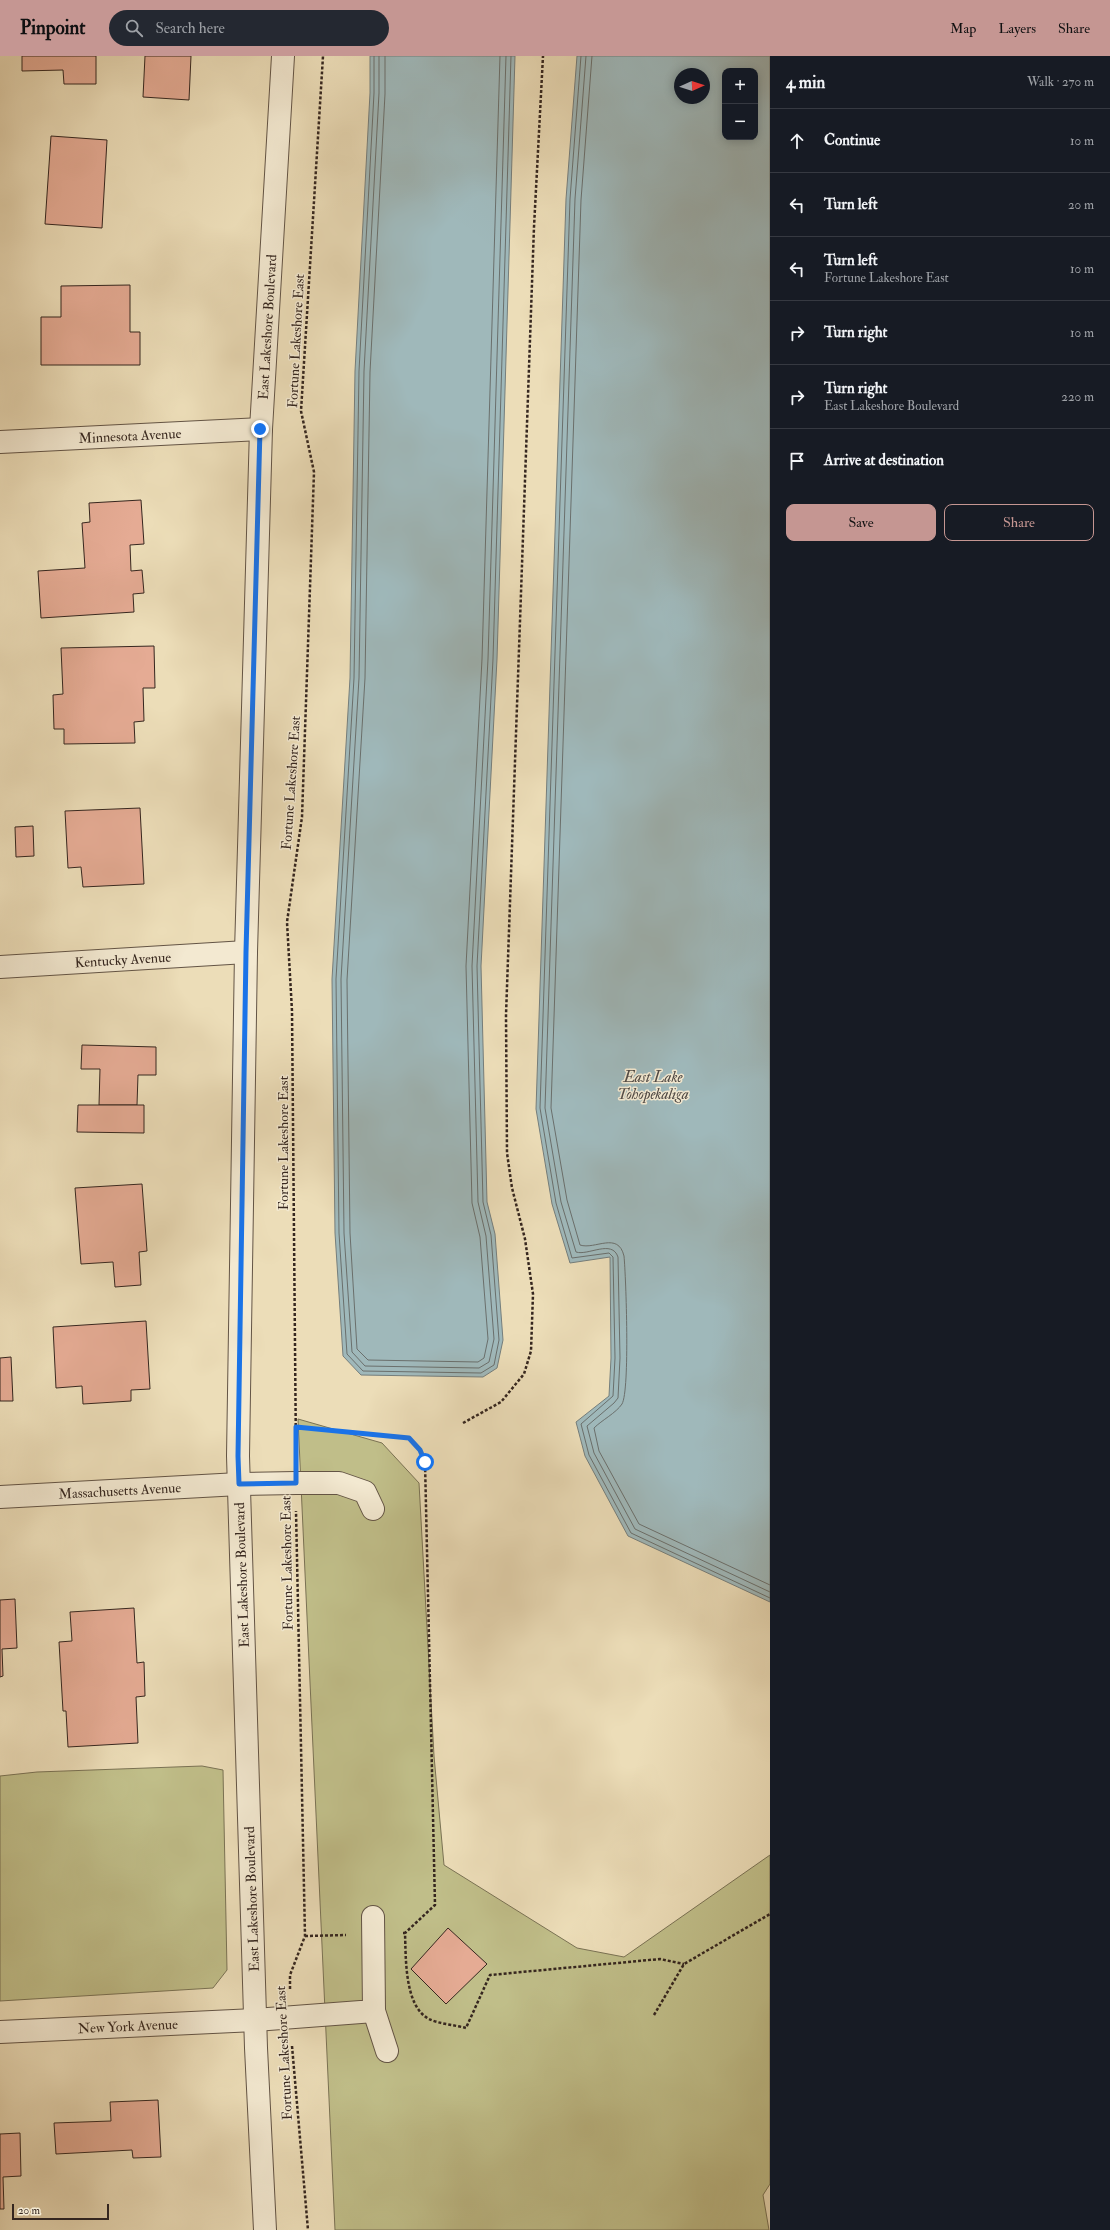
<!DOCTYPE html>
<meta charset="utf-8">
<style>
body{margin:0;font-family:"IM FELL Double Pica",serif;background:#242831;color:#f1f3f6}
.controls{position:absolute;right:12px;top:12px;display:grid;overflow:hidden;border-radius:8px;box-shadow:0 2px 10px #0003}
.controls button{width:36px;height:36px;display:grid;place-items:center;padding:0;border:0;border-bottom:1px solid #363941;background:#171b24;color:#f1f3f6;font:20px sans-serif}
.compass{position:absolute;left:674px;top:12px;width:36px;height:36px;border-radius:50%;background:#171b24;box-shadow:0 2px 10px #0003;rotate:87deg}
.scale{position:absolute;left:12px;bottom:10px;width:97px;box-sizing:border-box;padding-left:4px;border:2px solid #35261f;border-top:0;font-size:11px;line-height:14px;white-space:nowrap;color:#35261f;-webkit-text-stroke:3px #f3e9d1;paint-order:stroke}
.stop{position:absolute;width:12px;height:12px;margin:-9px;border:3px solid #1a73e8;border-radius:50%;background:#fff}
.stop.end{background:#1a73e8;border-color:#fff;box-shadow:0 1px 4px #0008}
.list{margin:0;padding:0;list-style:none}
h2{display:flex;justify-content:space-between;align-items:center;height:52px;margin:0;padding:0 16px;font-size:17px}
h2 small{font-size:13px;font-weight:400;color:#9ea1a6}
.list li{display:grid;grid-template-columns:26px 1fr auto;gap:12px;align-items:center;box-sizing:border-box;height:64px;padding:0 16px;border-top:1px solid #363941}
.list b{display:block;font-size:15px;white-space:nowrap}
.list p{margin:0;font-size:13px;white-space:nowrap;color:#9ea1a6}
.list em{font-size:13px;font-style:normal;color:#9ea1a6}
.actions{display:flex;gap:8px;padding:12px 16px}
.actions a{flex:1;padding:9px 0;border:1px solid #c59692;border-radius:8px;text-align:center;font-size:14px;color:#c59692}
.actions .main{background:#c59692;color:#111}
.icon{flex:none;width:22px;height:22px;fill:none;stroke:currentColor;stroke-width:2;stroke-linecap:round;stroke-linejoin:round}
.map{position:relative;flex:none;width:770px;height:2174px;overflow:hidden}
header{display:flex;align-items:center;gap:24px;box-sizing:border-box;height:56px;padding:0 20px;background:#c59692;color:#111}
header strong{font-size:19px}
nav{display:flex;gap:22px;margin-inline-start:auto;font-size:14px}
.search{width:280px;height:36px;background:#242831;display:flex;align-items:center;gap:10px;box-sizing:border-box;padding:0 14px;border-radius:22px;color:#9ea1a6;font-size:15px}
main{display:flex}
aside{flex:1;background:#171b24}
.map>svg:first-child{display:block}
.green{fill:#c0be89;stroke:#7a7254}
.water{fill:#9fb8ba;stroke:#757e7c;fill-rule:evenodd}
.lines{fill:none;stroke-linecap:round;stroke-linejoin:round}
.shore{stroke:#6a6f6c;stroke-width:1}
.building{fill:#e5ab94;stroke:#35261f}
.minor-casing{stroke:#635445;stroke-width:24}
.path{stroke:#35261f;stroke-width:2.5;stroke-dasharray:3 2;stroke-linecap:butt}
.minor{stroke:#f3e9d1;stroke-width:22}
.route{stroke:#1a73e8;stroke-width:5}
.labels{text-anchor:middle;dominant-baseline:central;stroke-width:3;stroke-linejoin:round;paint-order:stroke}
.street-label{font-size:14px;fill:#35261f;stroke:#f3e9d1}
.water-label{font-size:15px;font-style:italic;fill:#504a46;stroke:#f3e9d1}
</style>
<header>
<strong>Pinpoint</strong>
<div class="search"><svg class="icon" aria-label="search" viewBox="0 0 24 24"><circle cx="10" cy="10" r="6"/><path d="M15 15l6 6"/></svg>Search here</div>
<nav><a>Map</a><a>Layers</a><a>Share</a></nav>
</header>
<main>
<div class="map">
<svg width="770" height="2174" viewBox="0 0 770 2174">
<rect width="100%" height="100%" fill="#ecddb8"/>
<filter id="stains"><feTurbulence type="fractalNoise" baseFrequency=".005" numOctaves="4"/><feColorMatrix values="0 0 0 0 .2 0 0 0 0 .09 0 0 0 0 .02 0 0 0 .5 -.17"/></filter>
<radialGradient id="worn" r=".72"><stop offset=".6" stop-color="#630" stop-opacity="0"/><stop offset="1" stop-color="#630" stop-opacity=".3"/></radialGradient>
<g class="green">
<path d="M298,1363l84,24 37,40 15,273 10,109 133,83 47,9 146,-102v329l-7,11 6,35h-434z"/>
<path d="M202,1710l21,4 4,200 -14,18 -213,13v-225l37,-4z"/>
</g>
<g class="water">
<path d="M370,0h145l-18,603 -16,307 6,236 8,32 8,106 -6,28 -14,9 -122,-2 -18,-19 -8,-123 -3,-254 18,-301 5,-307 15,-278z"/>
<path d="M577,0h193v1546l-142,-66 -43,-80 -9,-34 33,-26 2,-38 -1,-101 -40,6 -18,-59 -16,-95 30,-910zM725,15h30v66h-30zM680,18h24v24h-24z"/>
</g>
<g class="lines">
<g class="shore">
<path d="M374,0v37l-15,278 -5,307 -18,301 3,254 8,121 16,17 118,2 13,-8 5,-25 -8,-105 -8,-33 -6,-236 16,-307 18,-603"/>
<path d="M379,0v37l-15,278 -5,307 -18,301 3,254 8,119 13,14 114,2 10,-6 5,-23 -8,-103 -8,-34 -6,-236 16,-307 18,-603"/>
<path d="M385,0v38l-15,278 -5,306 -18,302 3,253 7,116 11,11 110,2 6,-4 4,-19 -8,-102 -8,-34 -6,-237 16,-307 18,-603"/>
<path d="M581,0l-11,143 -30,909 16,95 16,55 37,-5 4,4 2,101 -2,38 -32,28 8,31 42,78 139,65"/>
<path d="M586,0l-11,143 -30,909 16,94 15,50c12,4 36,-13 42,5l2,101 -2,40 -4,5 -27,23 7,27 41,76 135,63"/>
<path d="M592,0l-11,144 -30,908 16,92 13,45c15,5 38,-14 44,11 2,21 6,134 -2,148 -6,9 -20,16 -28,24l5,23 40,73 131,61"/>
</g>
</g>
<g class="building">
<path d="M22,0h74v28h-32l-1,-14 -41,1z"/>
<path d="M145,0h46l-2,44 -46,-3z"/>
<path d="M51,80l56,4 -5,88 -57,-4z"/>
<path d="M130,229v47h10v33h-99v-48h20v-31z"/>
<path d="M141,444l3,44 -14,1 1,26 11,-1 2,23 -11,1 1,18 -93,6 -3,-47 47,-3 -3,-45 8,-1 -1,-19z"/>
<path d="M154,590l1,42h-12l1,33 -10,1 1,21 -71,1v-15h-10l-1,-34 10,-1 -2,-46z"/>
<path d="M140,752l4,76 -61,3 -2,-20 -13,1 -3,-57z"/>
<path d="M33,770l1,30 -18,1 -1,-30z"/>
<path d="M82,989l74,2v28h-18l-1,30h-38l1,-36h-19z"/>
<path d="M78,1049h66v28l-67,-1z"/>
<path d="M142,1128l5,67 -8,1 2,33 -26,2 -2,-25 -32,2 -6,-76z"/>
<path d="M146,1265l4,68 -19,1v11l-48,3 -1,-18 -26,2 -3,-61z"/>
<path d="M11,1301l2,44h-13v-43z"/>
<path d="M15,1543l2,49 -15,1 1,27 -3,1v-77z"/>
<path d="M134,1552l3,55 7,-1 1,34 -9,1 2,46 -70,4 -2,-36h-3l-4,-69 13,-1 -2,-29z"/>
<path d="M448,1872l39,36 -41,40 -35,-35z"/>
<path d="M158,2044l3,57 -28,1 -1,-8 -76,4 -2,-31 57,-2 -1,-19z"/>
<path d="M20,2077l1,43 -18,1 1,32h-4v-75z"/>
</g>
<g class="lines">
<defs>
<g id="minor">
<path id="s1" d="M0,386l261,-13"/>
<path id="s2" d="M0,911l246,-15"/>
<path id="s3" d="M0,1441l239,-13 57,-1h43l26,9 8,17"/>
<path d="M374,1955l13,40"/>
<path id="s4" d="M0,1976l255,-12 119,-9 -1,-94"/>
<path id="s5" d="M265,2174l-9,-182 -18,-592 8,-504 15,-523 22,-373"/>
</g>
</defs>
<use href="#minor" class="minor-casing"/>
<g class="path">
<path d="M463,1367l38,-21 23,-28 7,-23 2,-57 -8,-55 -13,-51 -5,-35 -1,-138 28,-788 9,-171"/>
<path d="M296,1371l113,11 11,12 5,12 10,443 -30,28"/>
<path d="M296,1400l-4,-445 -5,-89 15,-105 12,-345 -13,-61 22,-355"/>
<path d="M403,1877h2c1,24 -1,73 24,86 10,5 26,6 37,9l24,-53 170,-16 24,5"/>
<path d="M305,1880l41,-1"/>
<path d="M290,1933v-14l15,-39 -9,-425"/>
<path d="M654,1959l30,-51 86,-50"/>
<path d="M292,1990l16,184"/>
</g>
<use href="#minor" class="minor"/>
</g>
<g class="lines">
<path class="route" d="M260,373l-14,523 -8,504 1,28 57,-1v-56l113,11 11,12 5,12"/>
</g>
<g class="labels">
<g class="street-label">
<text stroke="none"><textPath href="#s5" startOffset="1904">East Lakeshore Boulevard</textPath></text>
<text transform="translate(296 285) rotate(-87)">Fortune Lakeshore East</text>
<text stroke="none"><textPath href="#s1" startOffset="130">Minnesota Avenue</textPath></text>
<text transform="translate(291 727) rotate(-86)">Fortune Lakeshore East</text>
<text stroke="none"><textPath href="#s2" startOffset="123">Kentucky Avenue</textPath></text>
<text transform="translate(283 1087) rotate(-90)">Fortune Lakeshore East</text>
<text stroke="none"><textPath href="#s3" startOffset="120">Massachusetts Avenue</textPath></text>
<text transform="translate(287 1507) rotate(-91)">Fortune Lakeshore East</text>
<text transform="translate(242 1519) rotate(-92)">East Lakeshore Boulevard</text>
<text transform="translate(252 1843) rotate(-92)">East Lakeshore Boulevard</text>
<text stroke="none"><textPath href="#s4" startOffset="128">New York Avenue</textPath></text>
<text transform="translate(284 1997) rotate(-93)">Fortune Lakeshore East</text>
</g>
<g class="water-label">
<text x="653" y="1021">East Lake<tspan x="653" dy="17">Tohopekaliga</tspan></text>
</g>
</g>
<rect width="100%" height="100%" filter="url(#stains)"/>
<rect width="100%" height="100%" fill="url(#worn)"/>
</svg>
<div class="controls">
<button>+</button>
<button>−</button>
</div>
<svg class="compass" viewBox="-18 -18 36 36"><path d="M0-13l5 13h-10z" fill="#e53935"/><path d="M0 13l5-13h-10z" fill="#9ea1a6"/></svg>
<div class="scale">20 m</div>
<div class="stop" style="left:425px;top:1406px"></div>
<div class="stop end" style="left:260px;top:373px"></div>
</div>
<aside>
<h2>4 min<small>Walk · 270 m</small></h2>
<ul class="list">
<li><svg class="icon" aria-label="ahead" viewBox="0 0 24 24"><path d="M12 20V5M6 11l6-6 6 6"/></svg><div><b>Continue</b></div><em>10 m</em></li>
<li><svg class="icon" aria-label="left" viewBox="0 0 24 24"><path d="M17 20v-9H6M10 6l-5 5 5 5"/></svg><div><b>Turn left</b></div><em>20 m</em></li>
<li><svg class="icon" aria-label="left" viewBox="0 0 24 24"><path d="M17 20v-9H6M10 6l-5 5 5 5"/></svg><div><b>Turn left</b><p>Fortune Lakeshore East</p></div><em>10 m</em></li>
<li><svg class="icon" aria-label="right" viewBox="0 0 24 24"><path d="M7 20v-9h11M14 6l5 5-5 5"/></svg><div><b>Turn right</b></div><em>10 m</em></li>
<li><svg class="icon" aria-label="right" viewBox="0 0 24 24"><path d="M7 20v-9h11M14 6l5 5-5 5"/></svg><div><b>Turn right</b><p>East Lakeshore Boulevard</p></div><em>220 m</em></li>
<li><svg class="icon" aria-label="arrive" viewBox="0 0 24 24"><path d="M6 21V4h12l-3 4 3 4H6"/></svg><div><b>Arrive at destination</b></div></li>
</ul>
<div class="actions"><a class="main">Save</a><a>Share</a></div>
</aside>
</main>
